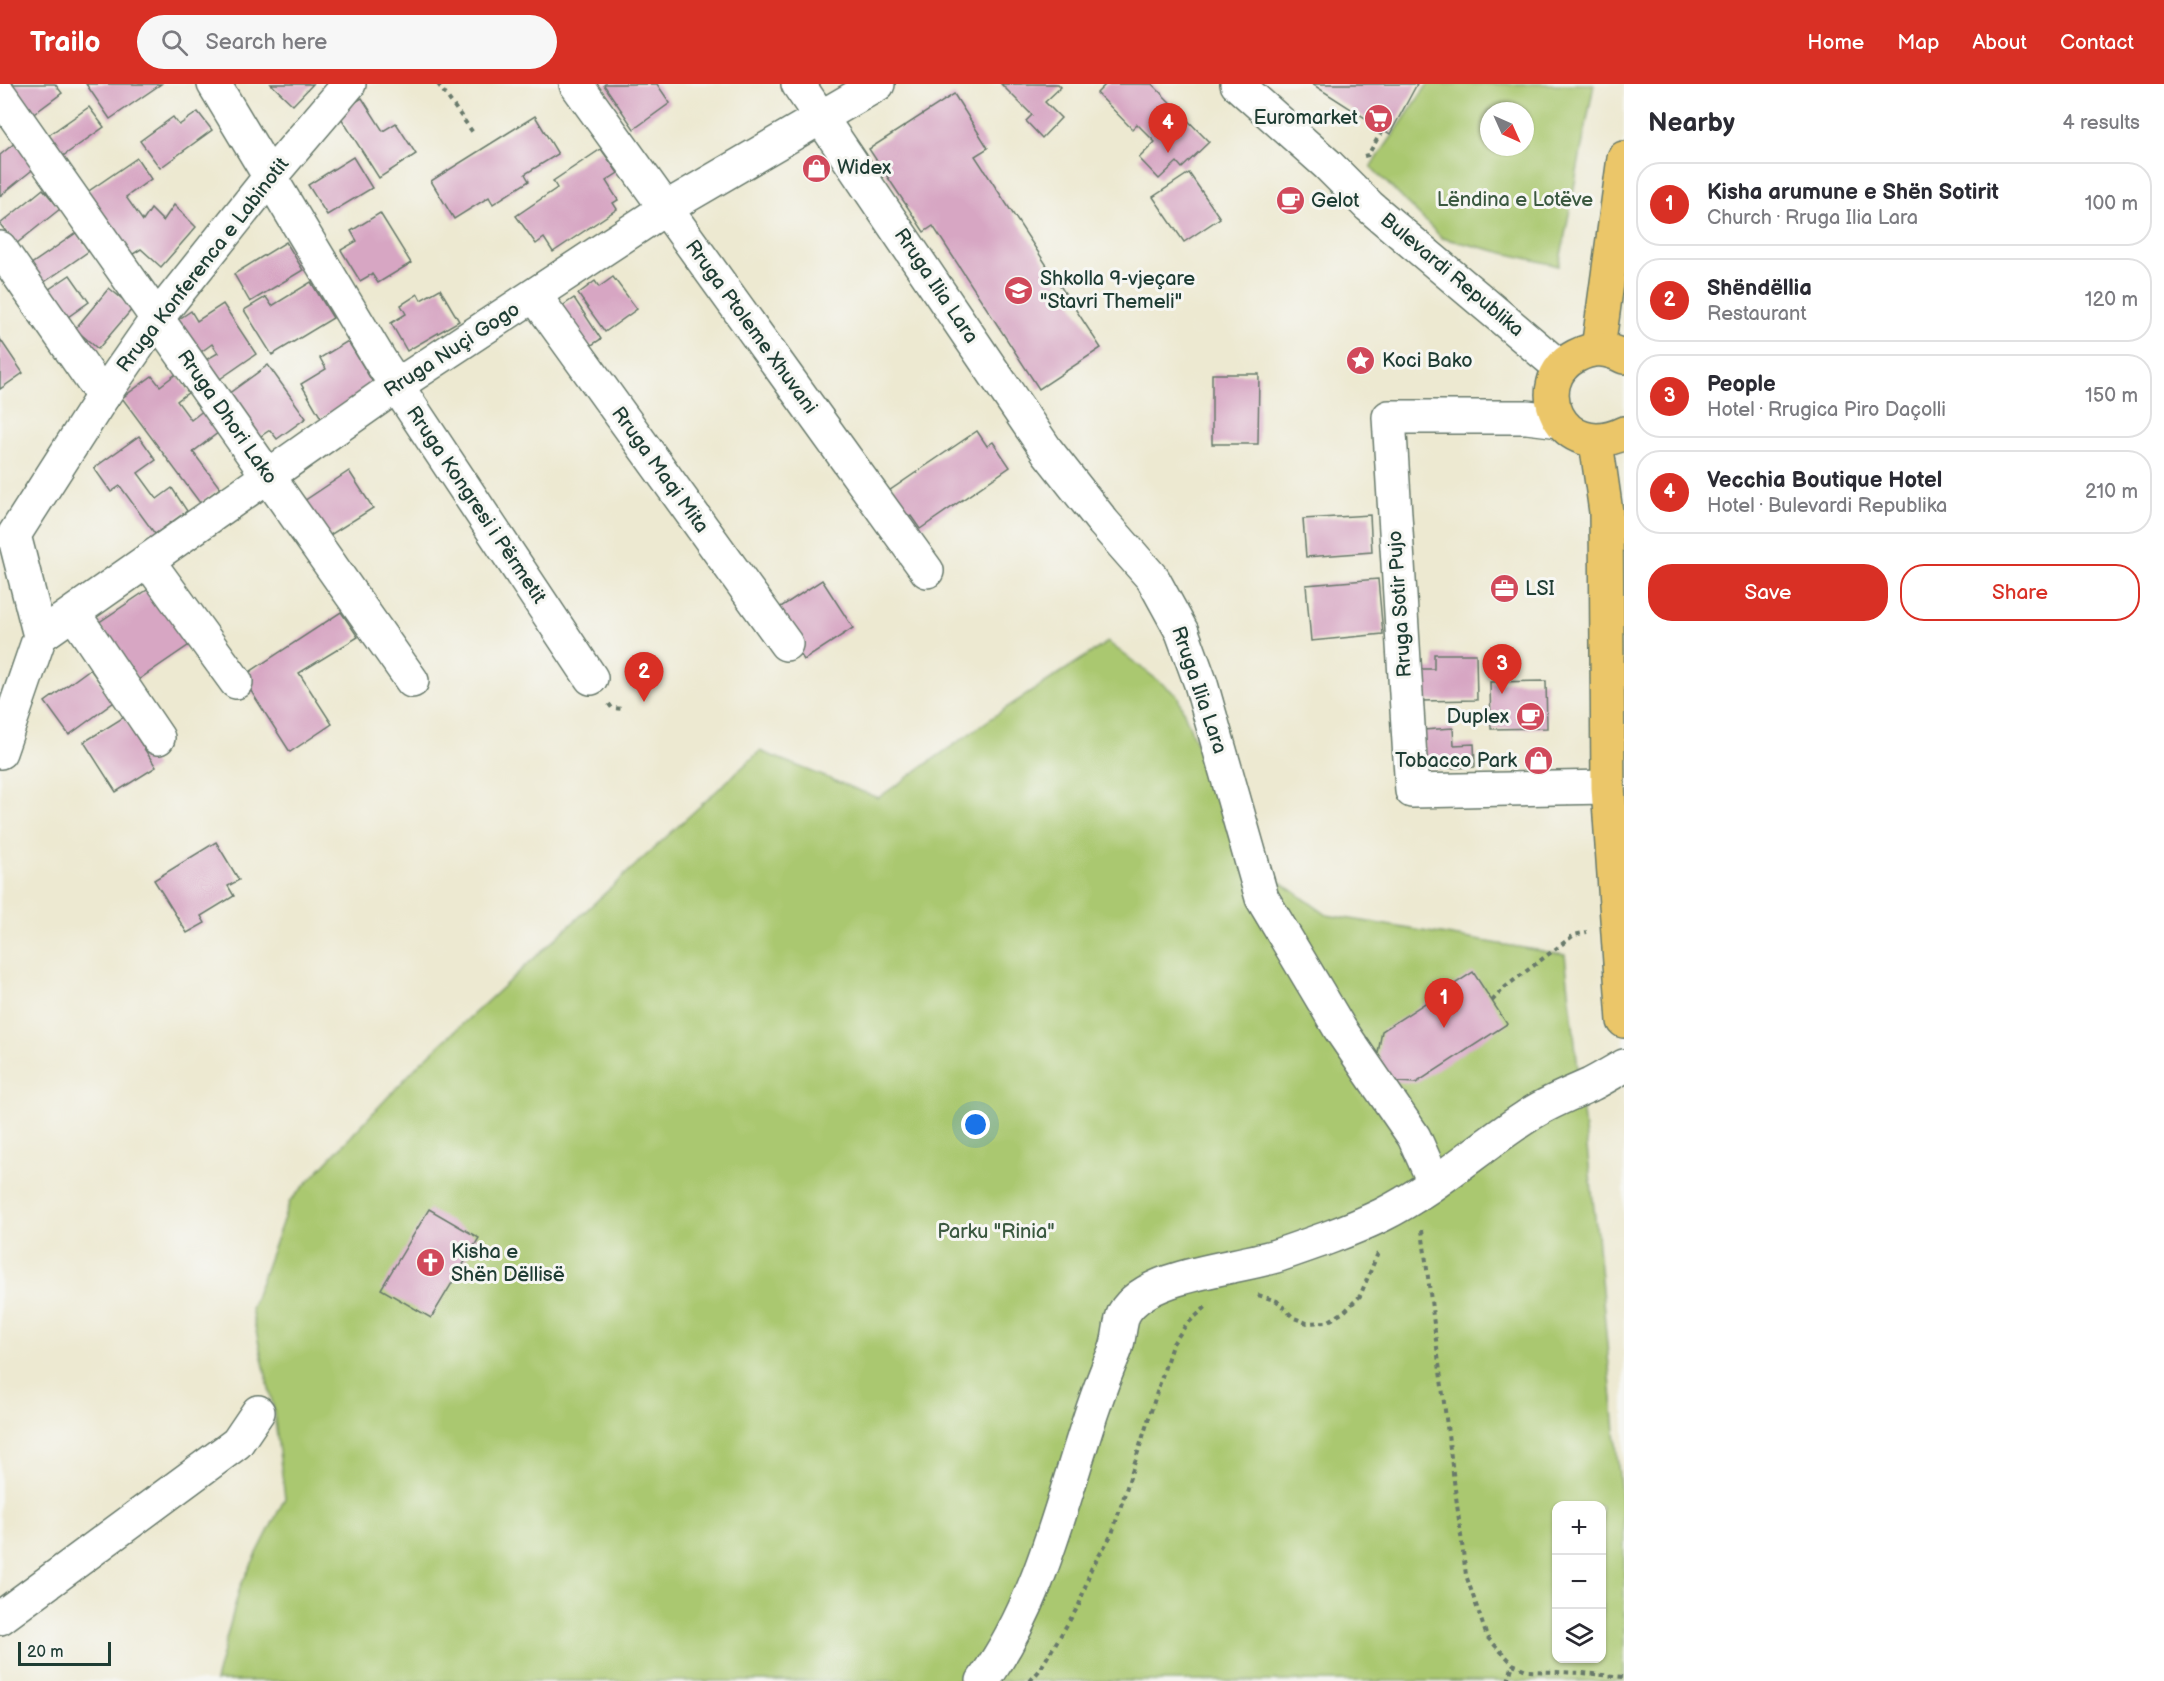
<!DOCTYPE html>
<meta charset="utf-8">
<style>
body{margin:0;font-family:"Balsamiq Sans",sans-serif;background:#f7f7f7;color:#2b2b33}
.controls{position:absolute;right:18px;bottom:18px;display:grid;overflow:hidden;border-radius:12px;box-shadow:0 2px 4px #0004}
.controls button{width:54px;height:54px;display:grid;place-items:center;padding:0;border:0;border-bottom:2px solid #e1e1e2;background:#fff;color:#2b2b33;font:30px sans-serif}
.compass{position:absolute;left:1480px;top:18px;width:54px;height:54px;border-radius:50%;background:#fff;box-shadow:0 2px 4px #0004;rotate:135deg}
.scale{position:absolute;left:18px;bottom:15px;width:93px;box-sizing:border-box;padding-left:6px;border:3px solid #1f3d34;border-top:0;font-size:16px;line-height:21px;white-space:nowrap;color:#1f3d34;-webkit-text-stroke:4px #f6f6f2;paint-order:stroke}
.you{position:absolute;left:976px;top:1041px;width:21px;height:21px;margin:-15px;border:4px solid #fff;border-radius:50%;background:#1a73e8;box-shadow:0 0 0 9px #1a73e833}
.badge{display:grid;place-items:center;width:39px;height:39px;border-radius:50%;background:#d93025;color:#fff;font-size:20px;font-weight:700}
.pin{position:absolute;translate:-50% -50px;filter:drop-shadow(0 2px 3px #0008)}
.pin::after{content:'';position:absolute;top:32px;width:21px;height:18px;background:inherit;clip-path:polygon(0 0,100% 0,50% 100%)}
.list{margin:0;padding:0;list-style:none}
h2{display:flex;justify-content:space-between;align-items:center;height:78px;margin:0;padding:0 24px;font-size:26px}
h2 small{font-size:20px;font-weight:400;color:#7c7c81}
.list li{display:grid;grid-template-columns:39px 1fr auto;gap:18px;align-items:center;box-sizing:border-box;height:84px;margin:0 12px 12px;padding:0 12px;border:2px solid #e1e1e2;border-radius:24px}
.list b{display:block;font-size:22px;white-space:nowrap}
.list p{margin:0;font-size:20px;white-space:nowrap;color:#7c7c81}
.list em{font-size:20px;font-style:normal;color:#7c7c81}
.actions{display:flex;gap:12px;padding:18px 24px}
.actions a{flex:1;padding:14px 0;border:2px solid #d93025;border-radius:24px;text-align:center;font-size:21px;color:#d93025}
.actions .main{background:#d93025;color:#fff}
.icon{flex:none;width:33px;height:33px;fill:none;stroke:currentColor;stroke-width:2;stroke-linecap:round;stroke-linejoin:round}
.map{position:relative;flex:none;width:1624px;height:1597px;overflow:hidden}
header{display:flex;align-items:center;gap:36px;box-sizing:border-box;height:84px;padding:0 30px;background:#d93025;color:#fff}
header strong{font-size:28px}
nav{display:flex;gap:33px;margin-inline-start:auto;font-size:21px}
.search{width:420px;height:54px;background:#f7f7f7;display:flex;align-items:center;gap:15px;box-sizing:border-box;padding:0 21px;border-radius:33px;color:#7c7c81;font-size:22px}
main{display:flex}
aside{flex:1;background:#fff}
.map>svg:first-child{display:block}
.green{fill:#aac870;stroke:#648252;stroke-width:1.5;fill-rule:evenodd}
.building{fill:#d7a6c3}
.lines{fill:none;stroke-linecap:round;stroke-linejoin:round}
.minor-casing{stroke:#67796b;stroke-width:36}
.major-casing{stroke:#67796b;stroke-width:36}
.path{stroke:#67796b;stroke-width:4;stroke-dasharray:4.5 4.5;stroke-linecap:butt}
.minor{stroke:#fff;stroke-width:33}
.major{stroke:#ebc669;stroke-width:33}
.labels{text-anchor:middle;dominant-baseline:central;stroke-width:6;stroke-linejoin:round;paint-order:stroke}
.poi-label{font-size:20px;fill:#1f3d34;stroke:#f6f6f2;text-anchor:start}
.park-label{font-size:20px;fill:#3b5940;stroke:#f6f6f2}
.street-label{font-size:20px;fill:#1f3d34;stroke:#f6f6f2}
</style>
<header>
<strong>Trailo</strong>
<div class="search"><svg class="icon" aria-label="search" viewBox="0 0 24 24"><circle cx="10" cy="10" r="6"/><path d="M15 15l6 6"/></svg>Search here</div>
<nav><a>Home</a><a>Map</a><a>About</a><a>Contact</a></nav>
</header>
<main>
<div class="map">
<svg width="1624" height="1597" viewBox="0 0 1624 1597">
<rect width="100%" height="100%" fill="#f6f6f2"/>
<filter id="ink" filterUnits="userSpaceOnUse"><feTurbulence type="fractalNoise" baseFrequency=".0167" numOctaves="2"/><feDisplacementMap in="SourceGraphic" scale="12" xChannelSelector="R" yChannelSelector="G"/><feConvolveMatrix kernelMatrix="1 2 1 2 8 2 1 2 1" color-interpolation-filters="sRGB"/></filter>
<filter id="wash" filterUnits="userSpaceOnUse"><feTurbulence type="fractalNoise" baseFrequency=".008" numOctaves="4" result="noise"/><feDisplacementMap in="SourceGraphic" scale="24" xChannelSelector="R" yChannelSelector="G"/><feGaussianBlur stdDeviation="1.35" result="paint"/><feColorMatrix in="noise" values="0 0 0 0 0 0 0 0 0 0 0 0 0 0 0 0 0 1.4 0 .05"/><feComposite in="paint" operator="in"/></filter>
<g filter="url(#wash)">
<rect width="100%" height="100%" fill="#ede9d1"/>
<g class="green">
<path d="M1428,0h166l-35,182 -117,-28 -71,-71zM1489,27h36v36h-36z"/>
<path d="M1108,558l69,53 63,158 87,62 238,40 32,280 27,295v151h-1409l25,-94 45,-89 -12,-92 -22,-97 39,-108 130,-138 340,-312 118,47 128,-90zM1556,1422h46v152h-46z"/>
</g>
<g id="blocks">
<g class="building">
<path d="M8,0h47l7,9 -31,23z"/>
<path d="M86,0h75l-51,35z"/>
<path d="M271,0h42l-20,21z"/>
<path d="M605,0h52l13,19 -36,26 -30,-44z"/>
<path d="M1001,0h57l3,3 -16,15 16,16 -19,20 -16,-17 6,-6z"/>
<path d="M1106,0h46l57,58 -27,26 -5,-6 -18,17 -20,-21 16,-16 -18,-18 -5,5 -35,-36z"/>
<path d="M1312,0h105l-27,50z"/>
<path d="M954,10l34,54 -13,8 126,192 -62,41 -106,-163 -9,6 -55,-83z"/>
<path d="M362,14l21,33 13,-8 20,31 -37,24 -41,-65z"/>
<path d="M89,23l15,20 -41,29 -14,-21z"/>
<path d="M198,28l14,18 -52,38 -20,-27 33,-24 6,8z"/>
<path d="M535,32l23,38 -33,20 4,7 -36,23 -4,-7 -35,22 -23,-38z"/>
<path d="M16,58l20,25 -36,29v-41z"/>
<path d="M601,65l17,24 -12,8 12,19 -5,3 4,6 -64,43 -9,-14 -8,6 -20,-28 41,-28 -4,-7z"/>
<path d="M353,73l19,31 -45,27 -19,-30z"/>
<path d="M137,74l14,21 -25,18 17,24 8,-12 12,12 11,-16 22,22 -35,40 -20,-18 -11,7 -44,-63z"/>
<path d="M1189,89l31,45 -36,24 -31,-45z"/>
<path d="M43,105l17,20 -44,35 -16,-20z"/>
<path d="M380,129l31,50 -33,20 -6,-9 -12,7 -19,-31 16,-9 -6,-10z"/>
<path d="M76,149l13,18 -46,32 -13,-18z"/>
<path d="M286,158l17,28 -53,32 -16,-28z"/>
<path d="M70,191l19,27 -31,22 -19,-28z"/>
<path d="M613,193l24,32 -32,23 -27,-38 17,-13 4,6z"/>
<path d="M311,198l22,36 -61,37 -28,-45 22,-13 6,9z"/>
<path d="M109,204l24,20 -35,41 -23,-20z"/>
<path d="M440,205l19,32 -52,30 -16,-28 15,-9 -5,-9 17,-11 3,6z"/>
<path d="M574,214l27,41 -20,13 -26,-41z"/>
<path d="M223,220l33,50 -39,27 -13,-20 14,-8 -6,-9 -18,13 -22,-33 19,-13 6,10z"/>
<path d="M0,255l23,34 -23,16z"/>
<path d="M348,257l27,45 -54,32 -20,-34 25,-15 -6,-11z"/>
<path d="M268,281l38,53 -29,21 -7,-9 -15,10 -31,-43z"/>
<path d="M176,290l13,18 -12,9 14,19 13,-10 15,22 -26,20 27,36 -20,15 -78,-105 30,-22 8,10z"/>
<path d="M1212,290h47l-1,70h-46z"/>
<path d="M977,347l10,15 6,-4 17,25 -90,62 -9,-13 -9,6 -19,-27z"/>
<path d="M139,352l17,24 -18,13 19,26 15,-11 15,23 -32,23 -35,-48 -9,6 -17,-24z"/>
<path d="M349,387l24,37 -46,29 -23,-36z"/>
<path d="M1370,431l2,37 -66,5 -3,-38z"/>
<path d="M1378,495l5,55 -72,7 -5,-56z"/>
<path d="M822,496l31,48 -49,32 -31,-48z"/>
<path d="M156,500l39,57 -57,39 -40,-57z"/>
<path d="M341,528l17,25 -59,36 33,51 -42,28 -48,-75z"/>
<path d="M1434,570h42l1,46 -57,1v-32h14z"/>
<path d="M90,585l24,33 -45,33 -24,-33z"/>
<path d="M1546,597l1,47 -56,1 -1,-47z"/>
<path d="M124,633l32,50 -40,25 -32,-50z"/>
<path d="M1453,644l1,17 20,-1 1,23 -50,2 -2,-39z"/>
<path d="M216,758l23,38 -11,6 6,10 -33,20 4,7 -18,10 -33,-53z"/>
<path d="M1473,888l34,52 -91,59 -20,-1 -14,-12 -4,-17 4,-22z"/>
<path d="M429,1125l50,29 -48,80 -50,-29z"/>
</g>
</g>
</g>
<g filter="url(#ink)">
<use href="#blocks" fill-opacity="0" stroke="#67796b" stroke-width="1.5"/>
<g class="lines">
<defs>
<g id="minor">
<path d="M214,0l167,278 210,316"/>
<path d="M576,0l351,487"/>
<path d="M798,0l249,367 56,71 50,57 29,53 19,52 61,214 78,131 74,108 20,45"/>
<path d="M1237,0l91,81 41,41 192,162"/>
<path d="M0,11l412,586"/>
<path d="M0,164l103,148"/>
<path d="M535,212l251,348"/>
<path d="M1560,337l-33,-4h-138l23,374 196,-4"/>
<path d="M148,477l88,121"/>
<path d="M74,530l84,124"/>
<path d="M40,552l356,-250 270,-178 212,-124"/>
<path d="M0,668l40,-116 -26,-101 89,-139 55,-79 111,-139 80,-94"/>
<path d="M0,1534l237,-175 21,-31"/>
<path d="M983,1597c71,-98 85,-222 132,-330 5,-12 4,-27 9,-38 23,-40 113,-44 155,-58 35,-12 70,-24 103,-40 52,-26 96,-67 144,-98 20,-14 42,-22 64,-32 12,-6 23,-13 34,-19"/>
</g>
<g id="major">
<path d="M1598,265l26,-191"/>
<path d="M1624,273c-17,-9 -31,-10 -48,-1 -50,26 -15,108 48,77"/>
<path d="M1596,358l10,70 2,275 16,234"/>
</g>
</defs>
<use href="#minor" class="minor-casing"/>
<use href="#major" class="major-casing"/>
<g class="path">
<path d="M438,0l36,50"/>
<path d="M1364,72l4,-1 15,-26"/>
<path d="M609,620l3,4 11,1"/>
<path d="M1492,917l12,-13 70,-53 13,-3"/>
<path d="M1422,1146l44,345 21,62 26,27 15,7 55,2 41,4"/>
<path d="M1258,1211l19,6 17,17 13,5 20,-1 17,-10 16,-16 18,-43"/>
<path d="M1030,1597l9,-10 40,-66 12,-36 21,-35 60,-189 14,-20 22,-20"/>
<path d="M1508,1597l5,-17"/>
</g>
<use href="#minor" class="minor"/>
<use href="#major" class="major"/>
</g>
</g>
<defs>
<symbol id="supermarket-disc" viewBox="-11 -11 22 22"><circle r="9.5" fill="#d1495b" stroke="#f6f6f2"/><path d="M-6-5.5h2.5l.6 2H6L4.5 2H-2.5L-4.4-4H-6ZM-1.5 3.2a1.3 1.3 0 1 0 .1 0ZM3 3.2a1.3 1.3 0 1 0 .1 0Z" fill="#fff"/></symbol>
<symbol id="shop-disc" viewBox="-11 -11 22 22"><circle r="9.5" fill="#d1495b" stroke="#f6f6f2"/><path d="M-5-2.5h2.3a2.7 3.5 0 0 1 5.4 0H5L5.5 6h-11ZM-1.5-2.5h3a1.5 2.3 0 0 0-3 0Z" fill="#fff"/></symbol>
<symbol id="cafe-disc" viewBox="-11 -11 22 22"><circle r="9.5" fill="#d1495b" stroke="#f6f6f2"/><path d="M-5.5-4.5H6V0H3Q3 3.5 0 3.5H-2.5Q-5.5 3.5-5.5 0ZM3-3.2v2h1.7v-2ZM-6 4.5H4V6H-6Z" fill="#fff"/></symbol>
<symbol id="school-disc" viewBox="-11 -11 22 22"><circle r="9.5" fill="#d1495b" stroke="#f6f6f2"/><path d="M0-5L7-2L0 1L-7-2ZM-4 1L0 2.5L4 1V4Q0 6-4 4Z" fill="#fff"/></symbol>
<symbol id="sight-disc" viewBox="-11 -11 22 22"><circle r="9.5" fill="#d1495b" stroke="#f6f6f2"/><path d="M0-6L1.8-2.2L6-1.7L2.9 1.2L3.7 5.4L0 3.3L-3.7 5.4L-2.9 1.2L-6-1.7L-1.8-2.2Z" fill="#fff"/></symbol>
<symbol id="office-disc" viewBox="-11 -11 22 22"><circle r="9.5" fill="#d1495b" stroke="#f6f6f2"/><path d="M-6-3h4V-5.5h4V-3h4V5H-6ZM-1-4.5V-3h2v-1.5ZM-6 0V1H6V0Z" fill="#fff"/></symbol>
<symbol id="church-disc" viewBox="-11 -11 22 22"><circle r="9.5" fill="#d1495b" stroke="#f6f6f2"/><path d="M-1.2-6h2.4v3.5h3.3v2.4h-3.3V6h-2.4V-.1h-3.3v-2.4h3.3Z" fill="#fff"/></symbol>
</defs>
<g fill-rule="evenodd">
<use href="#supermarket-disc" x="1362" y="18" width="33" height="33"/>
<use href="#shop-disc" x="800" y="68" width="33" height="33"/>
<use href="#cafe-disc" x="1274" y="100" width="33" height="33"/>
<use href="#school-disc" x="1002" y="190" width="33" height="33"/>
<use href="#sight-disc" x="1344" y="260" width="33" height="33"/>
<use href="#office-disc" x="1488" y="488" width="33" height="33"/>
<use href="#cafe-disc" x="1514" y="616" width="33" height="33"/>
<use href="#shop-disc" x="1522" y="660" width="33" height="33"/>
<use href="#church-disc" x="414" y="1162" width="33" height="33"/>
</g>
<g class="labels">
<g class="poi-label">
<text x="1358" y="34" text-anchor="end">Euromarket</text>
<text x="837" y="84">Widex</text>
<text x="1311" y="117">Gelot</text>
<text x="1040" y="195">Shkolla 9-vjeçare<tspan x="1040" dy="23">"Stavri Themeli"</tspan></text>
<text x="1382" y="277">Koci Bako</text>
<text x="1525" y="505">LSI</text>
<text x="1509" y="633" text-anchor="end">Duplex</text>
<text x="1517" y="677" text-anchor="end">Tobacco Park</text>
<text x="451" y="1168">Kisha e<tspan x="451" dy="23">Shën Dëllisë</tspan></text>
</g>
<g class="park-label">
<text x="1515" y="116">Lëndina e Lotëve</text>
<text x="996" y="1148">Parku "Rinia"</text>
</g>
<g class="street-label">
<text transform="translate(203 181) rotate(-52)">Rruga Konferenca e Labinotit</text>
<text transform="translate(1452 191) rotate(40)">Bulevardi Republika</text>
<text transform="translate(936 202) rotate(56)">Rruga Ilia Lara</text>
<text transform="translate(751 243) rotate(54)">Rruga Ptoleme Xhuvani</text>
<text transform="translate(452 266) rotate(-33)">Rruga Nuçi Gogo</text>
<text transform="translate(227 333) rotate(55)">Rruga Dhori Lako</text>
<text transform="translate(660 386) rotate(54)">Rruga Maqi Mita</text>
<text transform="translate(476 421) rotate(56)">Rruga Kongresi i Përmetit</text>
<text transform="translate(1400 520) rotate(-94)">Rruga Sotir Pujo</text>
<text transform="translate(1199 606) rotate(71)">Rruga Ilia Lara</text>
</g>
</g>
</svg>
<div class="controls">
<button>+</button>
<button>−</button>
<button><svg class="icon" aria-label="layers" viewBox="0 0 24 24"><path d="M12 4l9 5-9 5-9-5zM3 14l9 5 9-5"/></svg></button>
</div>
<svg class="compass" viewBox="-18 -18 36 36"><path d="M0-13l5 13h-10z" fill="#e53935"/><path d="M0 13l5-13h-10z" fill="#7c7c81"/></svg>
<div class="scale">20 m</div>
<div class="you"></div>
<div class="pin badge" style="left:1444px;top:944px">1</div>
<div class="pin badge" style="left:644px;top:618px">2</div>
<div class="pin badge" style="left:1502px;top:610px">3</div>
<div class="pin badge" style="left:1168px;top:69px">4</div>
</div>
<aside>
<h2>Nearby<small>4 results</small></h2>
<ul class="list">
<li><span class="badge">1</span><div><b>Kisha arumune e Shën Sotirit</b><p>Church · Rruga Ilia Lara</p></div><em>100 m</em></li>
<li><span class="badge">2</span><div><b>Shëndëllia</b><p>Restaurant</p></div><em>120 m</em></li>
<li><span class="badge">3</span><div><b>People</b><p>Hotel · Rrugica Piro Daçolli</p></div><em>150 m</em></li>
<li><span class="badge">4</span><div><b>Vecchia Boutique Hotel</b><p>Hotel · Bulevardi Republika</p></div><em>210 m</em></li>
</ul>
<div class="actions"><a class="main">Save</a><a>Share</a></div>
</aside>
</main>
